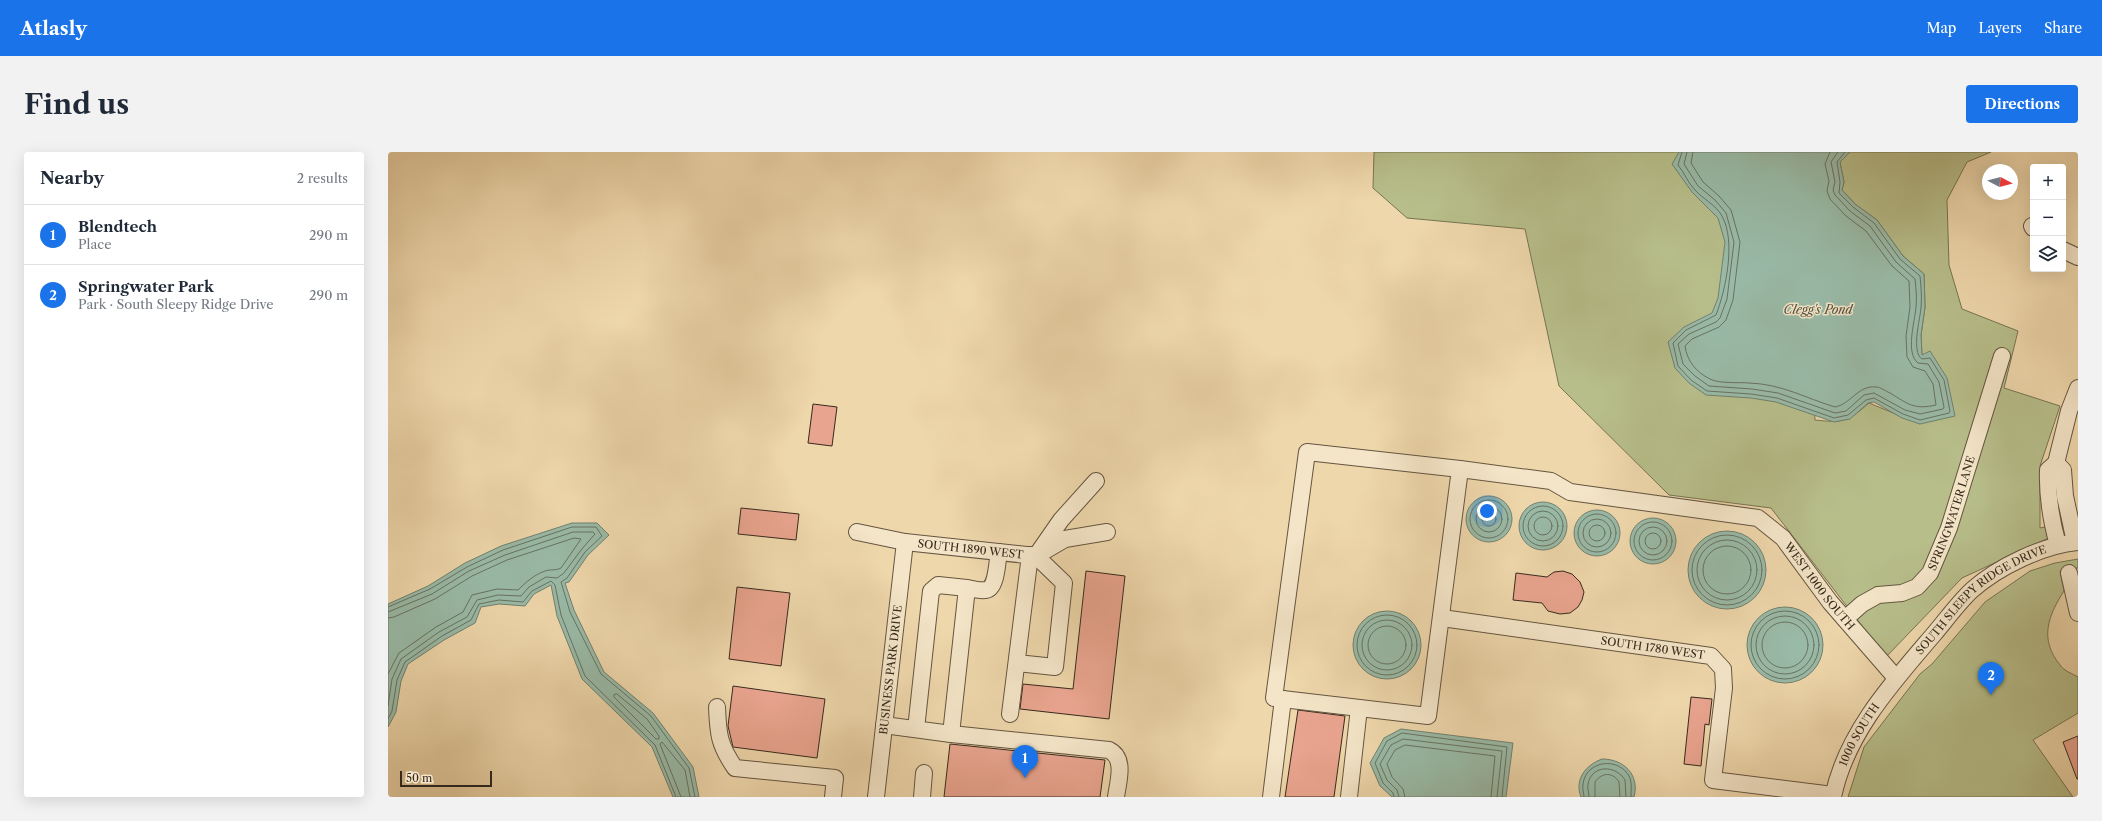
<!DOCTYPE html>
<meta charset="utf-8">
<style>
body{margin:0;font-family:"Libre Caslon Text",serif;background:#f2f2f3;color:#1f2937}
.controls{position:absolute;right:12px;top:12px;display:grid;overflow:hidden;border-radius:4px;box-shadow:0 4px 16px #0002}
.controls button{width:36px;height:36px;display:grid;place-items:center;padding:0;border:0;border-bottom:1px solid #e0e1e3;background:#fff;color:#1f2937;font:20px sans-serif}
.compass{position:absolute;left:1594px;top:12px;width:36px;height:36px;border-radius:50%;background:#fff;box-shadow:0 4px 16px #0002;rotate:97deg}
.scale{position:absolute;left:12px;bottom:10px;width:92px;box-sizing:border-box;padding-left:4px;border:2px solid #372a1c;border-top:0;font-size:11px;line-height:14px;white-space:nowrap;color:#372a1c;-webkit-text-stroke:3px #f4e5c8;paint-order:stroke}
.you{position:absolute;left:1099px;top:359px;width:14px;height:14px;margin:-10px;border:3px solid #fff;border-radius:50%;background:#1a73e8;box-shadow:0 0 0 6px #1a73e833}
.badge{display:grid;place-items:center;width:26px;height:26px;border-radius:50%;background:#1a73e8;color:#fff;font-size:13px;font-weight:700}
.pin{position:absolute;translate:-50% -33px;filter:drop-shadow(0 1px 2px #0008)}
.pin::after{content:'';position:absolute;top:21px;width:14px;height:12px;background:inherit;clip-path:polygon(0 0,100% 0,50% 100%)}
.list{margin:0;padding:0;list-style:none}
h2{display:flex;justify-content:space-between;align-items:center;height:52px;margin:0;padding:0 16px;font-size:17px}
h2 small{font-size:13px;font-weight:400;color:#747a83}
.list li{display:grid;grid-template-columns:26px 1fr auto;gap:12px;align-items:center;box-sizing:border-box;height:60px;padding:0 16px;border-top:1px solid #e0e1e3}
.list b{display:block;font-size:15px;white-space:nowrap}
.list p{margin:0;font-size:13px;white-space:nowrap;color:#747a83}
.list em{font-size:13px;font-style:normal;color:#747a83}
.icon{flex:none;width:22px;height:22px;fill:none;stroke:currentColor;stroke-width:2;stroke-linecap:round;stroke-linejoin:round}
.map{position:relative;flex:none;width:1690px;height:645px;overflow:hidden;border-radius:4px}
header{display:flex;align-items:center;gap:24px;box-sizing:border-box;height:56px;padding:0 20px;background:#1a73e8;color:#fff}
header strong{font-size:19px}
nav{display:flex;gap:22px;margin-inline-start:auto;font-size:14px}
.intro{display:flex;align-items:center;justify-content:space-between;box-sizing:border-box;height:96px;padding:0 24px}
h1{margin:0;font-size:28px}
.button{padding:10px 18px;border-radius:4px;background:#1a73e8;color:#fff;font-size:14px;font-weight:700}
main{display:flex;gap:24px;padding:0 24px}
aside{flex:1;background:#fff;border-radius:4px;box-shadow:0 4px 16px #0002}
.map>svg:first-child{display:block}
.green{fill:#b7be8a;stroke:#777453}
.water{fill:#99baa7;stroke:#72806f}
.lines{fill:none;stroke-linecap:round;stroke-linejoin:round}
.shore{stroke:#687262;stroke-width:1}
.building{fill:#e9a48f;stroke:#372a1c}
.minor-casing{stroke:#655540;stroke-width:18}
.minor{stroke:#f4e5c8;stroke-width:16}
.labels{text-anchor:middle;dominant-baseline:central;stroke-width:3;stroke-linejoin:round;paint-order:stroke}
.street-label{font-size:11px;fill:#372a1c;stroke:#f4e5c8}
.water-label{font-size:12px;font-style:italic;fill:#504e3f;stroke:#f4e5c8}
</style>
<header>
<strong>Atlasly</strong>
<nav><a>Map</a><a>Layers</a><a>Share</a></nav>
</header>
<div class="intro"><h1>Find us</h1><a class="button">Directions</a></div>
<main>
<aside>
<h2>Nearby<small>2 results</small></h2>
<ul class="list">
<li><span class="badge">1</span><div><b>Blendtech</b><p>Place</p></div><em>290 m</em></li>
<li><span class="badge">2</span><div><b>Springwater Park</b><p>Park · South Sleepy Ridge Drive</p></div><em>290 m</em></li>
</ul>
</aside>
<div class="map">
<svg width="1690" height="645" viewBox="0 0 1690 645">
<rect width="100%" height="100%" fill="#eed7ab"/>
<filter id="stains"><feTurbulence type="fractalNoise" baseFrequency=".005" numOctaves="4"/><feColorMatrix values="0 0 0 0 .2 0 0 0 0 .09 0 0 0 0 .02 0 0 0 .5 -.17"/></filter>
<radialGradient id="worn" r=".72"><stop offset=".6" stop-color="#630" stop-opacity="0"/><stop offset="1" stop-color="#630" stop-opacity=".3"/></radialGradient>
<g class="green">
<path d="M986,0h429l12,268c29,3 32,2 54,-17l51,21 2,-68 -1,-21 4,-28 -1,-33 -21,-18 -26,-36 -22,-16 -13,-14 2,-8 -4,-20 10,-10h141l-24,10 -20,38 2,65 13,44 56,22 -14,57 56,18 -20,60v62l34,-7 3,4 -115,53 -76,79 -115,-149 -102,-13 -110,-109 -34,-157 -118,-11 -34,-30z"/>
<path d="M1690,407v9l-18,3 4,20c-16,25 -25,48 -4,74 4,6 13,9 18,12v36l-45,27 40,57h-225l16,-50 56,-73 12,-10 53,-62 45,-31 25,-8z"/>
</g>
<g class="water">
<path d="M1291,0h171l-10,10 4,20 -2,8 13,14 22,16 26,36 21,18 1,33 -4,28 1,20 8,-4 17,27 8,38 -35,8 -18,-6 -28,-16 -6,1 -18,16 -16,3 -58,-20 -25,-4 -45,-3 -17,-12 -14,-15 -7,-26 16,-15 28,-14 6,-15 7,-56 -7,-24 -26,-26 -20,-28z"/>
<circle cx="1101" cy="367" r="23"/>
<circle cx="1155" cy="374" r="24"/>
<circle cx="1209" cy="381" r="23"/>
<circle cx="1265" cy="389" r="23"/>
<path d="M184,371h25l12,12 -21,20 -19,27 -4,1 9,27 30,62 49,41 40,54 6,30h-26l-21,-50 -70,-68 -25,-63 -6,-31 -17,9 -9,12 -26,-2 -18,3 -6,16 -31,17 -36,24 -7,17 -5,31 -8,15v-123l40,-18 37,-23 36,-17z"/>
<circle cx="1339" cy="418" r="39"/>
<circle cx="1397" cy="493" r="38"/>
<circle cx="999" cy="493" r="34"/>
<path d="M1013,577l112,14 -7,54h-114l-12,-11 -10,-23 14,-25z"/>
<path d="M1214,607c22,0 38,16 32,38h-53c-7,-18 5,-32 21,-38z"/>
</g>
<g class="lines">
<g class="shore">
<path d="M1294,0l-4,13c6,7 10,18 17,25 8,9 21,15 27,26 14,25 4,73 -6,99l-30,15 -13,13 5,23 13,14 16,11 44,3 26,4 57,20 14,-3 18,-15 8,-2 29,16 17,6 29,-7 1,-2 -6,-31 -14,-22 -8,1c-11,-7 -2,-40 -1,-51 1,-11 0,-22 -1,-32l-20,-17 -26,-36 -21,-16 -14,-14 1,-11 -3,-20 8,-10"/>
<path d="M1299,0l-3,12 14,22 17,14 11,13 8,29 -7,57 -7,19 -4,4 -27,12 -11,10 5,20 12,12 14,10 43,3 26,4 57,20 11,-2 18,-16 10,-2 31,17 15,4 23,-5 1,-2 -5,-25 -11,-18 -10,-1c-13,-10 -3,-42 -2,-56 1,-9 0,-19 -1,-28l-19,-17 -26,-36 -20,-15 -15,-16 -2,-5 2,-8 -4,-20 7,-10"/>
<path d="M1305,0l-2,11 12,19 16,14 12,14 9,32 -7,58 -7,20 -7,7 -27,12 -7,7c2,15 11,26 25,33 10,5 28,3 39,4 33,1 56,15 86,24 16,-3 23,-22 41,-20 5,0 9,4 14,6 18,11 24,17 46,12l-3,-21 -8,-13 -12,-4 -6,-10 -1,-21 4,-29 -1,-26 -17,-15 -26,-35 -20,-15 -16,-17 -3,-8 2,-10 -4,-17 5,-12"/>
<circle cx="1101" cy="367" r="19"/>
<circle cx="1101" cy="367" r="13"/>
<circle cx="1155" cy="374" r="20"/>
<circle cx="1155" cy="374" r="15"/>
<circle cx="1101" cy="367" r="7"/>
<circle cx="1209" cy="381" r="19"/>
<circle cx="1155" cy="374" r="9"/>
<circle cx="1209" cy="381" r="14"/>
<circle cx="1265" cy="389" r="19"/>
<circle cx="1209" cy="381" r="8"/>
<circle cx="1265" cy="389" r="14"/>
<circle cx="1265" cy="389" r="8"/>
<circle cx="1339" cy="418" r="35"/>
<circle cx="1339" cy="418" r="30"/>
<circle cx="1339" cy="418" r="24"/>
<path d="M0,455l42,-18 37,-22 36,-17 69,-23h24l6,9 -17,16 -18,26 -6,4 9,30 31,62 50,42 38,52 6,29"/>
<circle cx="1397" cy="493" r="34"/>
<path d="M0,460l44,-18 37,-23 36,-16 68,-23h20l2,2 -14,16 -17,23 -7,5 -11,-1 -17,10 -8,9 -23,-1 -21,5 -10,17 -28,15 -38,27 -9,20 -4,27"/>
<circle cx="999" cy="493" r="30"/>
<circle cx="1397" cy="493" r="29"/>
<path d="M0,466l6,-1 41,-18 37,-23 35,-16 67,-22 7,1 -20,29c-6,3 -10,1 -16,3 -11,4 -19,11 -27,19l-21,-1 -25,6 -9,17 -27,15 -37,26 -11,21"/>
<circle cx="999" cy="493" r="25"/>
<circle cx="1397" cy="493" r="23"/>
<circle cx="999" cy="493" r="19"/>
<path d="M229,542l30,25 12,17v3h-3l-42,-42v-2z"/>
<path d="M0,567l4,-8 5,-31 8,-18 37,-26 29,-16 8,-16 20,-4 24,2 9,-11 19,-10 4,4 6,30 24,61 70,69 21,52"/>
<path d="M293,645l-21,-53 2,-2 23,28 5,27"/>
<path d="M1006,645l-1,-4 -10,-10 -8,-20 12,-22 15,-8 105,14 -5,50"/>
<path d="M1011,645l-2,-7 -10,-10 -7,-16 11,-19 12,-6 99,12 -5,46"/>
<path d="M1017,645l-2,-8 -11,-12 -5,-13 8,-14 10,-5 90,11 -4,41"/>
<path d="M1196,645c0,-4 -2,-8 -1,-13 3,-24 37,-28 47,-6 2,6 1,13 1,19"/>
<path d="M1201,645c0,-4 -2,-9 -1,-13 4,-20 28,-19 37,-4l1,17"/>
<path d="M1207,645v-15c7,-10 18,-10 24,0l1,15"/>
</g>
</g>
<g class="building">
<path d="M425,252l24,3 -5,39 -24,-3z"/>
<path d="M353,356l58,6 -3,26 -58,-6z"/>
<path d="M698,419l39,5 -16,143 -89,-10 3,-25 50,5z"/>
<path d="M1175,419l9,3 8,8 4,10 -2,8 -4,7 -8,6 -10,1 -12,-3 -6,-8 -29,-3 3,-27 31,4 7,-5z"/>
<path d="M349,435l53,6 -9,73 -52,-7z"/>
<path d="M345,534l92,13 -8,59 -84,-11 -5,-21z"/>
<path d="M1303,545l21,2 -3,26 -4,-1 -4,42 -17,-2z"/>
<path d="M910,558l47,6 -11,81h-49z"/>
<path d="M1690,584v43h-1l-14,-37z"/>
<path d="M562,592l155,16 -5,37h-156z"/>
</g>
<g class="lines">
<defs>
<g id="minor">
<path d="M1644,74l1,2"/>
<path d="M1675,98l15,7"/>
<path d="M919,300l153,17 -32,247 -154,-18z"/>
<path d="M1668,311l13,-52 9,-23"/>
<path id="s1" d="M1072,317l91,12 19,11 188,26 25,20 47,64 66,76"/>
<path id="s2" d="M469,380l48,10 131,14"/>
<path d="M1670,393c-7,-25 -11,-49 -10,-75l8,-7 7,7 2,26 10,46"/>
<path d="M653,401l24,-14 42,-7"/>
<path d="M648,404l25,-36 35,-39"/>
<path d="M1681,421l9,40"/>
<path d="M579,436c5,1 14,3 19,2 11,-2 11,-29 13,-38"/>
<path id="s3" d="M1054,466l269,38 12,13 1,19 -11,92 120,15"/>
<path id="s4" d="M1457,467l17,-15 16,-9 24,-2 15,-6 13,-14 19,-45 53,-172"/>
<path d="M629,511l38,4 9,-84 -28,-27"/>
<path d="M329,555c1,27 2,38 18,61l100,10 -2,19"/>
<path d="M622,562l20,-159"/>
<path d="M496,573l67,9 16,-146 -29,-3 -7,6 -15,138"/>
<path d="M563,582l158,16c17,8 9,32 7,47"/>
<path id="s5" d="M488,645l29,-255"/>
<path d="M534,645l2,-24"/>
<path d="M883,645l12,-98"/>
<path d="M961,645l10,-89"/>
<path id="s6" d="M1445,645c13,-64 60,-115 101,-163 12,-14 24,-31 38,-44 26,-23 71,-45 106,-48"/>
</g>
</defs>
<use href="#minor" class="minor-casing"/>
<use href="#minor" class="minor"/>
</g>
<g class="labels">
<g class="street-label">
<text stroke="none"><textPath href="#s4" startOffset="164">SPRINGWATER LANE</textPath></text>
<text stroke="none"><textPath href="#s2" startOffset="115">SOUTH 1890 WEST</textPath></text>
<text stroke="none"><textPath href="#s1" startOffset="396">WEST 1000 SOUTH</textPath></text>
<text stroke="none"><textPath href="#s6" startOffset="253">SOUTH SLEEPY RIDGE DRIVE</textPath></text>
<text stroke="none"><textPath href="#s3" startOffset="213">SOUTH 1780 WEST</textPath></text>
<text stroke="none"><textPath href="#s5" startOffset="128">BUSINESS PARK DRIVE</textPath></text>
<text stroke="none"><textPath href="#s6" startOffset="68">1000 SOUTH</textPath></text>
</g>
<g class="water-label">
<text x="1430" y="157">Clegg's Pond</text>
</g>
</g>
<rect width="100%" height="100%" filter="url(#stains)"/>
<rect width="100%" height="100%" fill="url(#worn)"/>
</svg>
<div class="controls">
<button>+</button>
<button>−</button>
<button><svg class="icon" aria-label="layers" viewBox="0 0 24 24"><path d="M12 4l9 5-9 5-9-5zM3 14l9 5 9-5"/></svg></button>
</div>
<svg class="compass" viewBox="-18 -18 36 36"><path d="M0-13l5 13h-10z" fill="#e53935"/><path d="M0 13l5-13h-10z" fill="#747a83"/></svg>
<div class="scale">50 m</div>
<div class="you"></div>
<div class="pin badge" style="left:637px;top:626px">1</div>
<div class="pin badge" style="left:1603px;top:543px">2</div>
</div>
</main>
